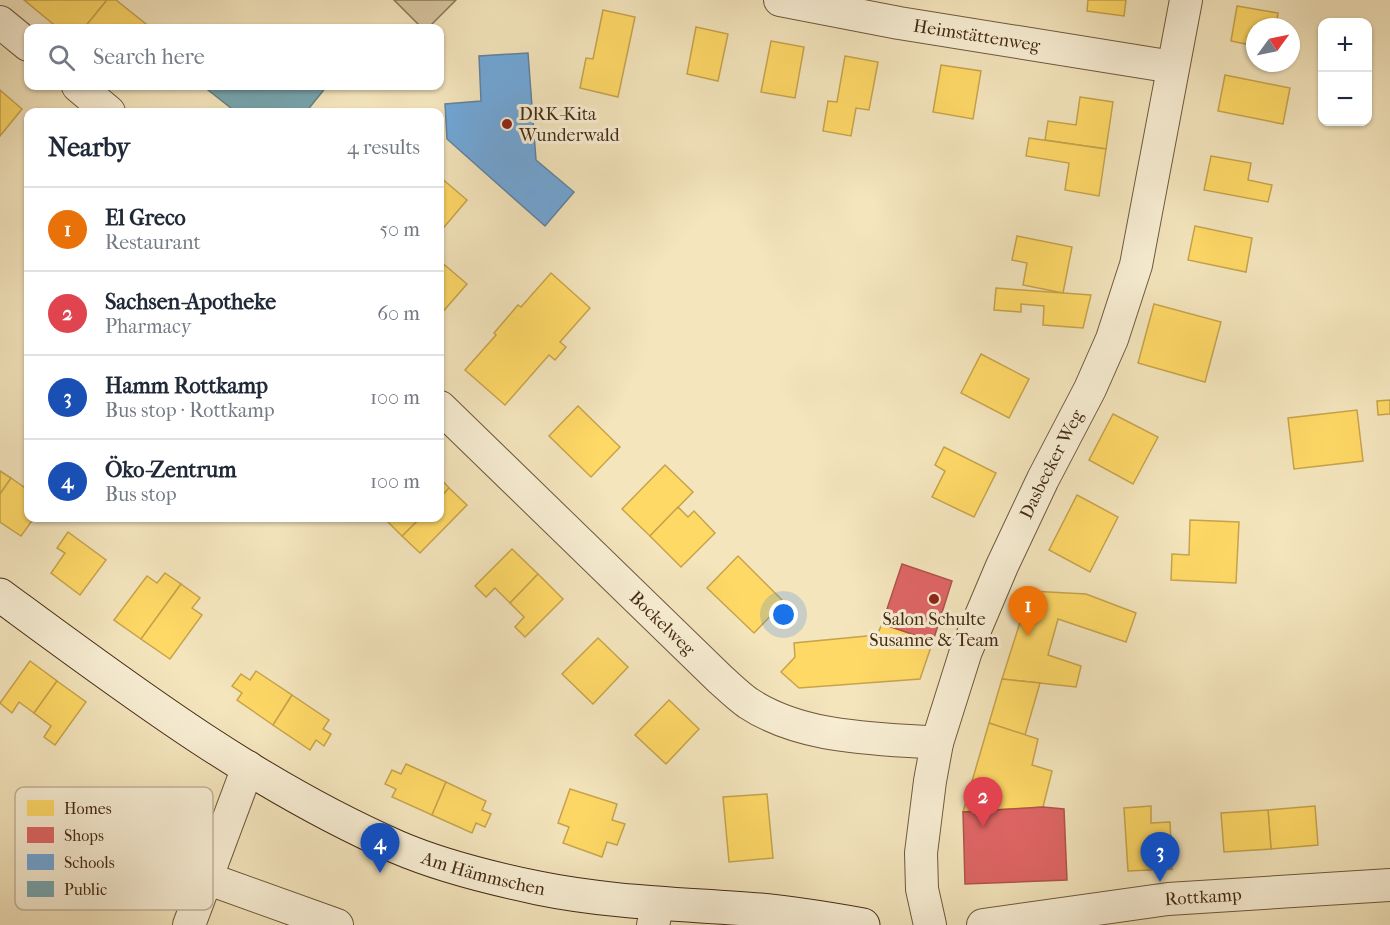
<!DOCTYPE html>
<meta charset="utf-8">
<style>
body{margin:0;font-family:"IM FELL French Canon",serif;background:#f2f2f3;color:#1f2937}
.controls{position:absolute;right:18px;top:18px;display:grid;overflow:hidden;border-radius:12px;box-shadow:0 2px 4px #0004}
.controls button{width:54px;height:54px;display:grid;place-items:center;padding:0;border:0;border-bottom:2px solid #e0e1e3;background:#fff;color:#1f2937;font:30px sans-serif}
.compass{position:absolute;left:1246px;top:18px;width:54px;height:54px;border-radius:50%;background:#fff;box-shadow:0 2px 4px #0004;rotate:57deg}
.you{position:absolute;left:784px;top:615px;width:21px;height:21px;margin:-15px;border:4px solid #fff;border-radius:50%;background:#1a73e8;box-shadow:0 0 0 9px #1a73e833}
.badge{display:grid;place-items:center;width:39px;height:39px;border-radius:50%;background:#ea580c;color:#fff;font-size:20px;font-weight:700}
.pin{position:absolute;translate:-50% -50px;filter:drop-shadow(0 2px 3px #0008)}
.pin::after{content:'';position:absolute;top:32px;width:21px;height:18px;background:inherit;clip-path:polygon(0 0,100% 0,50% 100%)}
.list{margin:0;padding:0;list-style:none}
h2{display:flex;justify-content:space-between;align-items:center;height:78px;margin:0;padding:0 24px;font-size:26px}
h2 small{font-size:20px;font-weight:400;color:#747a83}
.list li{display:grid;grid-template-columns:39px 1fr auto;gap:18px;align-items:center;box-sizing:border-box;height:84px;padding:0 24px;border-top:2px solid #e0e1e3}
.list b{display:block;font-size:22px;white-space:nowrap}
.list p{margin:0;font-size:20px;white-space:nowrap;color:#747a83}
.list em{font-size:20px;font-style:normal;color:#747a83}
.icon{flex:none;width:33px;height:33px;fill:none;stroke:currentColor;stroke-width:2;stroke-linecap:round;stroke-linejoin:round}
.map{position:relative;flex:none;width:1390px;height:925px;overflow:hidden}
.search{position:absolute;background:#fff;box-shadow:0 2px 4px #0004;left:24px;top:24px;width:420px;height:66px;display:flex;align-items:center;gap:15px;box-sizing:border-box;padding:0 21px;border-radius:12px;color:#747a83;font-size:22px}
.panel{position:absolute;background:#fff;box-shadow:0 2px 4px #0004;left:24px;top:108px;width:420px;height:414px;border-radius:12px}
.map>svg:first-child{display:block}
.green{fill:#d6c5a0;stroke:#8c7858;stroke-width:1.5}
.homes{fill:#ffd966;stroke:#c7a44c;stroke-width:1.5}
.shops{fill:#e06666;stroke:#b1544c;stroke-width:1.5}
.schools{fill:#6fa8dc;stroke:#62829f;stroke-width:1.5}
.public{fill:#76a5af;stroke:#678080;stroke-width:1.5}
.lines{fill:none;stroke-linecap:round;stroke-linejoin:round}
.street-casing{stroke:#6f593c;stroke-width:34}
.secondary-casing{stroke:#432a11;stroke-width:35}
.street{stroke:#f8eed4;stroke-width:32}
.secondary{stroke:#f8eed4;stroke-width:33}
.poi-dot{fill:#8f2418;stroke:#f8eed4;stroke-width:2}
.labels{text-anchor:middle;dominant-baseline:central;stroke-width:6;stroke-linejoin:round;paint-order:stroke}
.street-label{font-size:18px;fill:#432a11;stroke:#f8eed4}
.poi-label{font-size:18px;fill:#432a11;stroke:#f8eed4;text-anchor:start}
.key{fill:#f8eed4;stroke:#c2b39a;stroke-width:1.5}
.key-label{font-size:16px;fill:#432a11}
</style>
<div class="map">
<svg width="1390" height="925" viewBox="0 0 1390 925">
<rect width="100%" height="100%" fill="#f4e5bd"/>
<filter id="stains"><feTurbulence type="fractalNoise" baseFrequency=".00333" numOctaves="4"/><feColorMatrix values="0 0 0 0 .2 0 0 0 0 .09 0 0 0 0 .02 0 0 0 .5 -.17"/></filter>
<radialGradient id="worn" r=".72"><stop offset=".6" stop-color="#630" stop-opacity="0"/><stop offset="1" stop-color="#630" stop-opacity=".3"/></radialGradient>
<path class="green" d="M394,0h62l-28,28h-6z"/>
<g class="homes">
<path d="M24,0h83l-23,28h-26z"/>
<path d="M107,0h9l35,28h-67z"/>
<path d="M1088,0h38l-2,16 -37,-5z"/>
<path d="M1237,6l41,7 -2,14h-21v19l-24,-5z"/>
<path d="M603,10l32,7 -17,80 -38,-9 6,-30 7,1z"/>
<path d="M696,27l32,7 -10,47 -31,-7z"/>
<path d="M771,41l33,6 -9,51 -34,-6z"/>
<path d="M845,56l33,6 -9,48 -13,-2 -5,28 -28,-5 5,-30 9,1z"/>
<path d="M941,65l40,6 -8,48 -40,-7z"/>
<path d="M1225,75l65,13 -7,36 -65,-13z"/>
<path d="M0,90l22,19 -22,27z"/>
<path d="M1080,97l33,5 -7,47 -61,-9 3,-19 28,4z"/>
<path d="M1029,138l77,11 -7,47 -34,-6 4,-27 -43,-7z"/>
<path d="M1211,156l40,7 -3,17 24,5 -4,17 -64,-12z"/>
<path d="M440,177l27,23 -27,32z"/>
<path d="M1195,226l57,12 -6,34 -58,-12z"/>
<path d="M1017,236l55,11 -9,46 -40,-8 4,-22 -15,-3z"/>
<path d="M440,261l27,23 -27,31z"/>
<path d="M551,273l39,35 -30,34 6,5 -11,13 -6,-5 -44,50 -40,-35 31,-35 -2,-2 24,-28 3,2z"/>
<path d="M996,288l67,5 28,2 -8,33 -40,-3 1,-19 -23,-2v8l-27,-2z"/>
<path d="M1154,304l67,18 -16,60 -67,-19z"/>
<path d="M981,354l48,25 -20,39 -48,-25z"/>
<path d="M1390,400v14l-12,1 -1,-14z"/>
<path d="M578,406l42,41 -29,30 -42,-41z"/>
<path d="M1357,410l6,51 -69,8 -6,-51z"/>
<path d="M1113,414l45,23 -25,47 -44,-24z"/>
<path d="M944,447l52,26 -22,44 -42,-20 13,-26 -10,-6z"/>
<path d="M665,465l28,27 -43,44 -28,-27z"/>
<path d="M0,471l11,7 -11,16z"/>
<path d="M11,478l17,12v28h6l-13,18 -21,-14v-28z"/>
<path d="M440,478l9,10 -9,10z"/>
<path d="M449,488l18,17 -47,48 -18,-17 18,-18h20v-20z"/>
<path d="M1077,495l41,22 -28,55 -41,-22z"/>
<path d="M678,507l10,10 6,-6 21,22 -34,34 -31,-31z"/>
<path d="M388,518h32l-18,18 -16,-16z"/>
<path d="M1190,520l49,2 -3,61 -65,-3 1,-26 17,1z"/>
<path d="M68,532l38,28 -26,35 -29,-22 14,-20 -8,-5z"/>
<path d="M512,549l26,25 -28,29 -15,-15 -9,9 -11,-11z"/>
<path d="M738,556l46,46 -30,31 -47,-45z"/>
<path d="M165,573l16,11 -40,55 -27,-19 33,-44 10,7z"/>
<path d="M538,574l25,25 -38,38 -10,-10 9,-10 -14,-14z"/>
<path d="M181,584l19,14 -8,10 10,7 -32,44 -29,-20z"/>
<path d="M1030,591l56,3 50,19 -10,29 -68,-23 -10,36 33,11 -5,21 -74,-8z"/>
<path d="M882,624l51,17 -13,38 -121,9 -18,-16 14,-15 -1,-14 83,-8z"/>
<path d="M598,638l30,29 -35,37 -31,-30z"/>
<path d="M30,661l27,20 -23,32 -15,-11 -7,11 -12,-10z"/>
<path d="M256,671l36,24 -19,30 -36,-25 5,-7 -10,-7 9,-12 9,6z"/>
<path d="M1002,679l38,4 -15,52 -36,-12z"/>
<path d="M57,681l29,21 -31,43 -11,-8 7,-11 -17,-13z"/>
<path d="M292,695l37,25 -6,9 8,5 -7,12 -8,-6 -6,10 -37,-25z"/>
<path d="M669,700l30,29 -33,35 -31,-29z"/>
<path d="M989,723l49,16 -6,26 20,6 -9,36 -80,5z"/>
<path d="M406,764l40,18 -14,33 -40,-18 4,-8 -11,-5 7,-14 9,4z"/>
<path d="M446,782l40,19 -4,9 9,4 -6,13 -9,-4 -4,10 -40,-18z"/>
<path d="M570,789l47,15 -5,16 13,4 -8,21 -10,-3 -5,15 -39,-14 6,-16 -11,-4z"/>
<path d="M767,794l6,64 -44,4 -6,-65z"/>
<path d="M1151,806v17l19,-1 2,47 -44,2 -4,-63z"/>
<path d="M1315,806l3,39 -47,4 -3,-39z"/>
<path d="M1268,810l3,39 -47,3 -3,-39z"/>
</g>
<g class="shops">
<path d="M902,564l50,17 -19,60 -51,-17z"/>
<path d="M1043,807l21,2 3,71 -102,4 -2,-72z"/>
</g>
<path class="schools" d="M528,53l8,107 38,32 -29,34 -98,-87 -2,-35 36,-3 -2,-45z"/>
<path class="public" d="M203,86h124l-21,26h-70z"/>
<g class="lines">
<defs>
<g id="street">
<path id="s1" d="M780,0l119,23 274,44"/>
<path d="M0,22l28,23"/>
<path d="M78,86l31,26"/>
<path id="s2" d="M440,407l280,272c9,8 18,17 28,24 55,36 125,35 189,40"/>
<path d="M206,878l131,47"/>
<path d="M189,925l59,-158"/>
<path d="M653,925l5,-21"/>
<path id="s3" d="M930,925l-8,-36 -1,-36 9,-72 7,-38 29,-92 36,-85 41,-87 47,-90 22,-50 24,-74 50,-265"/>
<path id="s4" d="M983,925l185,-26 222,-14"/>
</g>
<g id="secondary">
<path id="s5" d="M0,595c125,92 253,189 397,252 44,19 93,31 141,41 73,15 148,16 222,22 34,3 69,9 103,15"/>
</g>
</defs>
<use href="#street" class="street-casing"/>
<use href="#secondary" class="secondary-casing"/>
<use href="#street" class="street"/>
<use href="#secondary" class="secondary"/>
</g>
<g class="poi-dot">
<circle cx="507" cy="124" r="6"/>
<circle cx="934" cy="599" r="6"/>
</g>
<g class="labels">
<g class="street-label">
<text stroke="none"><textPath href="#s1" startOffset="200">Heimstättenweg</textPath></text>
<text stroke="none"><textPath href="#s3" startOffset="486">Dasbecker Weg</textPath></text>
<text stroke="none"><textPath href="#s2" startOffset="310">Bockelweg</textPath></text>
<text stroke="none"><textPath href="#s5" startOffset="562">Am Hämmschen</textPath></text>
<text stroke="none"><textPath href="#s4" startOffset="222">Rottkamp</textPath></text>
</g>
<g class="poi-label">
<text x="519" y="114">DRK-Kita<tspan x="519" dy="21">Wunderwald</tspan></text>
<text x="934" y="619" text-anchor="middle">Salon Schulte<tspan x="934" dy="21">Susanne &amp; Team</tspan></text>
</g>
</g>
<rect x="15" y="787" width="198" height="123" rx="9" class="key"/>
<rect x="27" y="800" width="27" height="16" fill="#ffd966"/>
<rect x="27" y="827" width="27" height="16" fill="#e06666"/>
<rect x="27" y="854" width="27" height="16" fill="#6fa8dc"/>
<rect x="27" y="881" width="27" height="16" fill="#76a5af"/>
<g class="key-label">
<text x="64" y="814">Homes</text>
<text x="64" y="841">Shops</text>
<text x="64" y="868">Schools</text>
<text x="64" y="895">Public</text>
</g>
<rect width="100%" height="100%" filter="url(#stains)"/>
<rect width="100%" height="100%" fill="url(#worn)"/>
</svg>
<div class="controls">
<button>+</button>
<button>−</button>
</div>
<svg class="compass" viewBox="-18 -18 36 36"><path d="M0-13l5 13h-10z" fill="#e53935"/><path d="M0 13l5-13h-10z" fill="#747a83"/></svg>
<div class="you"></div>
<div class="pin badge" style="left:1028px;top:636px;background:#e8710a">1</div>
<div class="pin badge" style="left:983px;top:827px;background:#e0444e">2</div>
<div class="pin badge" style="left:1160px;top:882px;background:#1a4fb4">3</div>
<div class="pin badge" style="left:380px;top:873px;background:#1a4fb4">4</div>
<div class="search"><svg class="icon" aria-label="search" viewBox="0 0 24 24"><circle cx="10" cy="10" r="6"/><path d="M15 15l6 6"/></svg>Search here</div>
<section class="panel">
<h2>Nearby<small>4 results</small></h2>
<ul class="list">
<li><span class="badge" style="background:#e8710a">1</span><div><b>El Greco</b><p>Restaurant</p></div><em>50 m</em></li>
<li><span class="badge" style="background:#e0444e">2</span><div><b>Sachsen-Apotheke</b><p>Pharmacy</p></div><em>60 m</em></li>
<li><span class="badge" style="background:#1a4fb4">3</span><div><b>Hamm Rottkamp</b><p>Bus stop · Rottkamp</p></div><em>100 m</em></li>
<li><span class="badge" style="background:#1a4fb4">4</span><div><b>Öko-Zentrum</b><p>Bus stop</p></div><em>100 m</em></li>
</ul>
</section>
</div>
